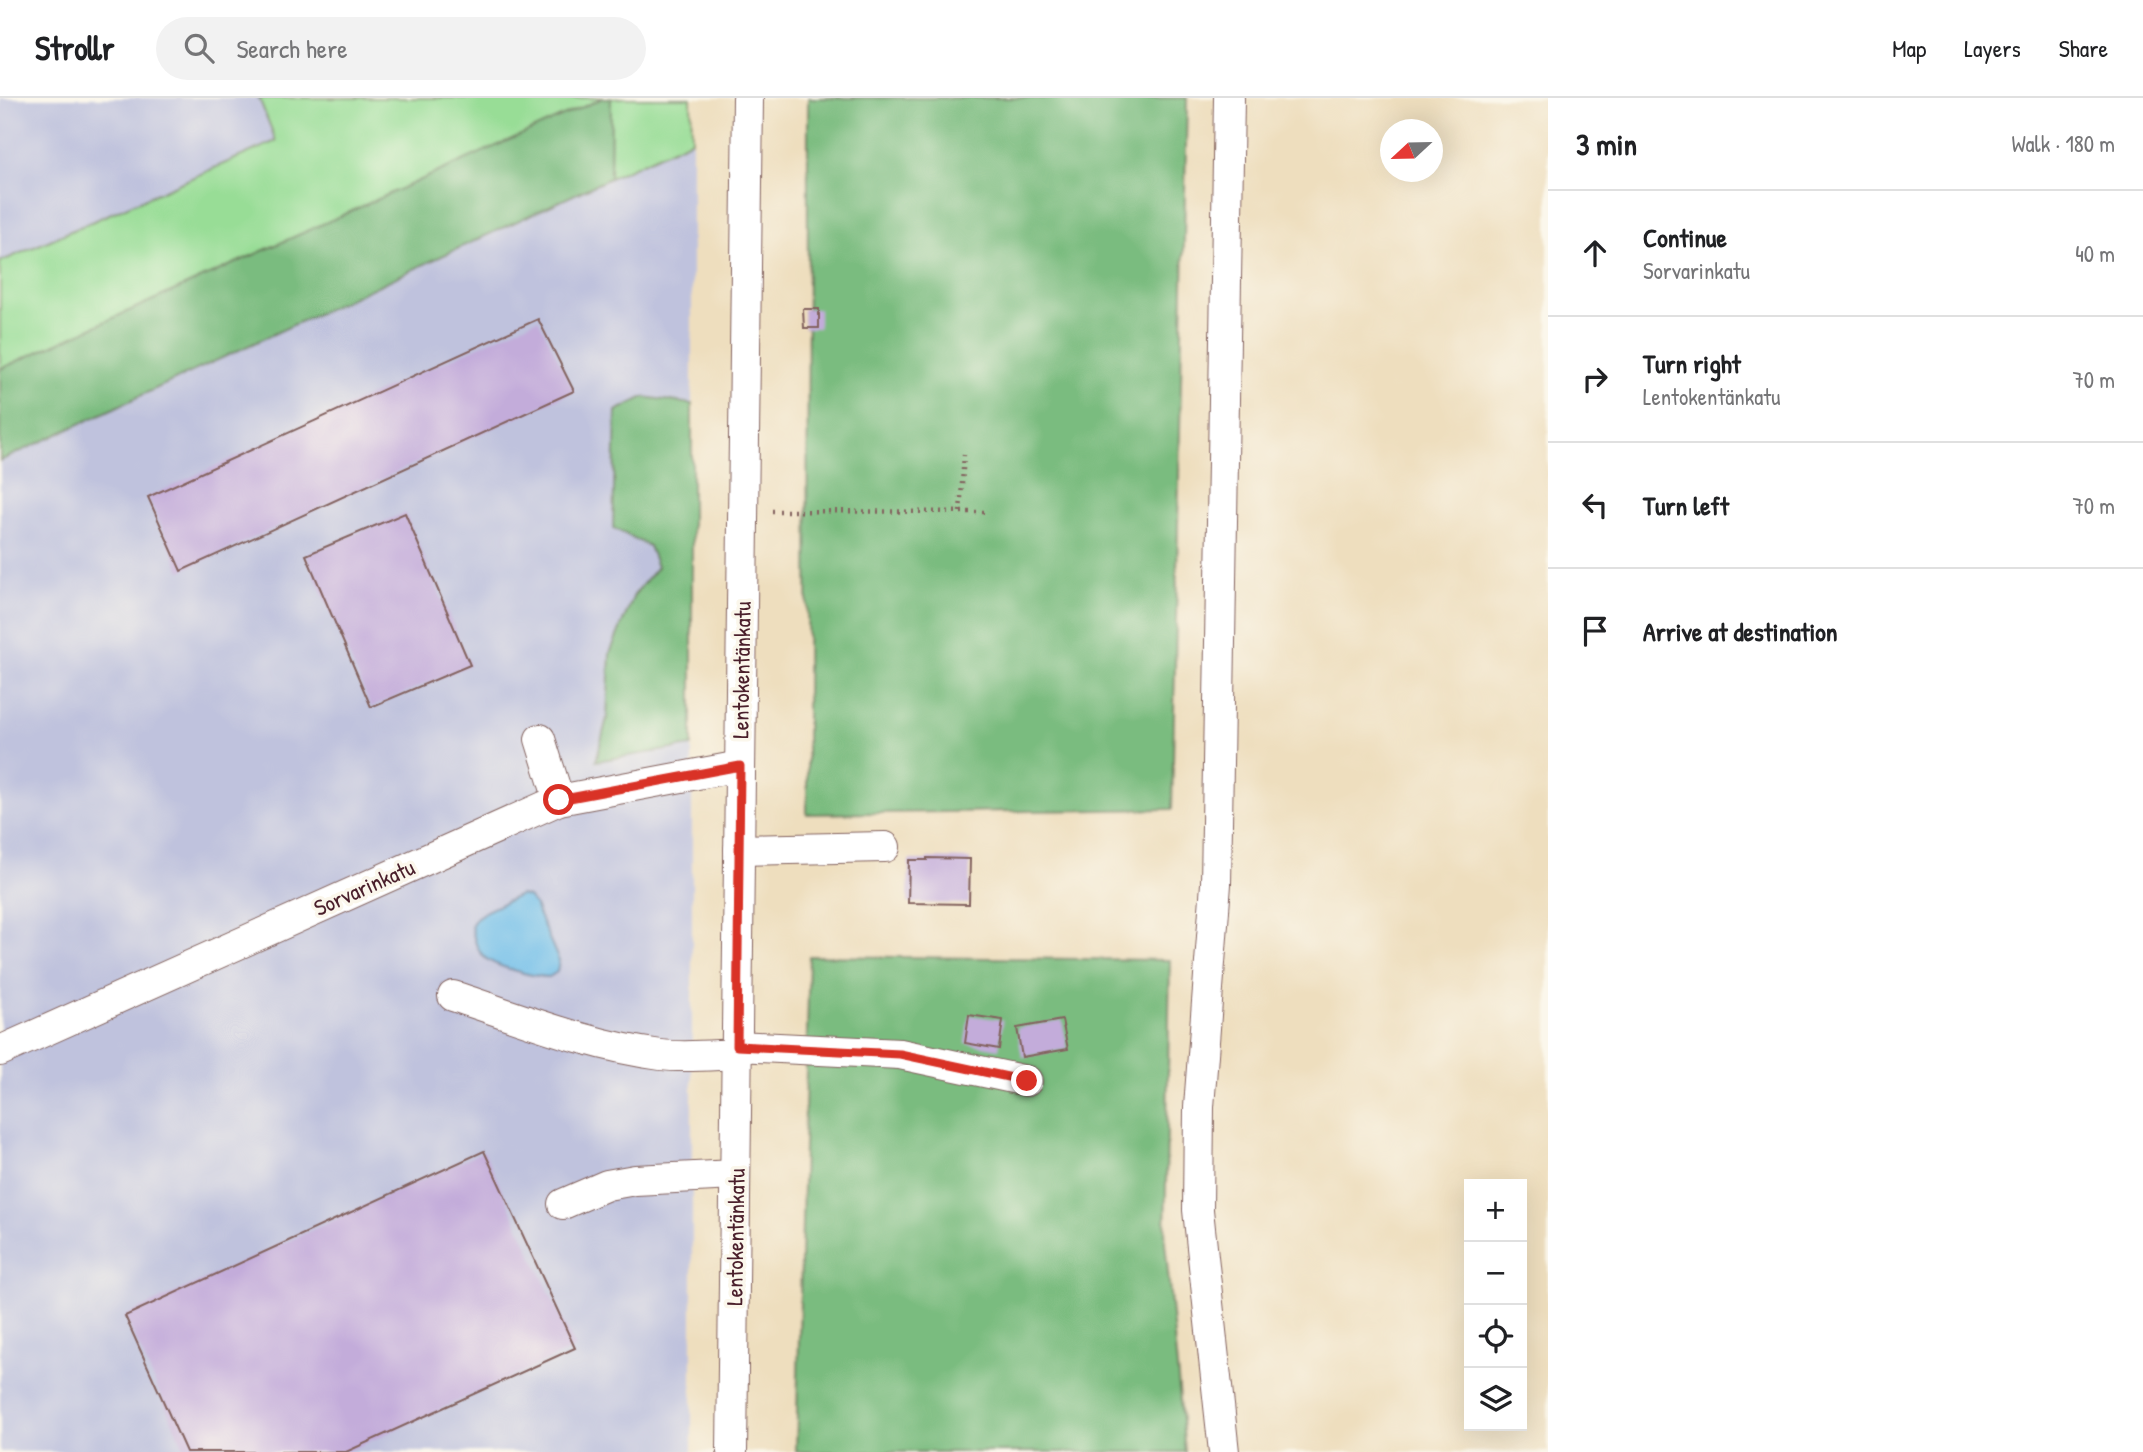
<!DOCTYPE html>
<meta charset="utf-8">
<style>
body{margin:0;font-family:"Patrick Hand",sans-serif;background:#f2f2f2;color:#202124}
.controls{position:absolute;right:21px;bottom:21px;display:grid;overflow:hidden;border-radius:0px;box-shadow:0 7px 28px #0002}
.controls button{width:63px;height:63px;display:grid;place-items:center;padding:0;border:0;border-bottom:2px solid #e0e0e0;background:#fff;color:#202124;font:35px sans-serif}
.compass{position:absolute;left:1380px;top:21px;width:63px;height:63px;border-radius:50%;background:#fff;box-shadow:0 7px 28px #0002;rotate:248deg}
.stop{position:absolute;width:21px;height:21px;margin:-16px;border:5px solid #d93025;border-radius:50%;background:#fff}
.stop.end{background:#d93025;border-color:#fff;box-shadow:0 2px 7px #0008}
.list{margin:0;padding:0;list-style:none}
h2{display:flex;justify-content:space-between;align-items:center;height:91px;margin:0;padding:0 28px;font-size:30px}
h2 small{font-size:23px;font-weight:400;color:#757577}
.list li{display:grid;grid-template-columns:46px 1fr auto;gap:21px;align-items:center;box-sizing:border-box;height:126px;padding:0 28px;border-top:2px solid #e0e0e0}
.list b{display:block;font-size:26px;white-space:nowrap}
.list p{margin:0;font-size:23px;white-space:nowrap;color:#757577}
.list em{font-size:23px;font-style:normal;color:#757577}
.icon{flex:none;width:38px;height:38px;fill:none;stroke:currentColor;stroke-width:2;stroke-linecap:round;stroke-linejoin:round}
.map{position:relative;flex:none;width:1548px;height:1354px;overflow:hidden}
header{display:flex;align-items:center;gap:42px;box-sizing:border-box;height:98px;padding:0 35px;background:#fff;border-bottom:2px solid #e0e0e0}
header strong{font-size:33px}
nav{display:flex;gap:38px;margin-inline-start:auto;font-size:24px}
.search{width:490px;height:63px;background:#f2f2f2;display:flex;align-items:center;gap:18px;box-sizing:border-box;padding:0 24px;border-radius:38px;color:#757577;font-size:26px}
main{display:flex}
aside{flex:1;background:#fff}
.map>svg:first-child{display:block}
.industrial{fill:#bfc2dd}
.green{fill:#98dd96;stroke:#717e60;stroke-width:2}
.forest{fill:#7abc7f;stroke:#626e55;stroke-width:2}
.water{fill:#6fbee9;stroke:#5c6e8a;stroke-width:2}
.building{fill:#c3acda}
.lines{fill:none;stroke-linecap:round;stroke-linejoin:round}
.minor-casing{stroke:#83625e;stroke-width:32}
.path{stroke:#83625e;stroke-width:4.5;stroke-dasharray:2 5;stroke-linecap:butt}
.minor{stroke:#fff;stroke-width:30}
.route{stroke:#d93025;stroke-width:9}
.labels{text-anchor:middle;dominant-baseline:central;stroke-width:7;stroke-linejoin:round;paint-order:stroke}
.street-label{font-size:23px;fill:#4a1f2b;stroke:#fbf7ec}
</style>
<header>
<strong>Strollr</strong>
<div class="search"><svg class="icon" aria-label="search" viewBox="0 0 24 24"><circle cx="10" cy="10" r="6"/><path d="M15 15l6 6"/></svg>Search here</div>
<nav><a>Map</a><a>Layers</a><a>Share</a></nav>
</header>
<main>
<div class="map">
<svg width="1548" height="1354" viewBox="0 0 1548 1354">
<rect width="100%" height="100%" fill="#fbf7ec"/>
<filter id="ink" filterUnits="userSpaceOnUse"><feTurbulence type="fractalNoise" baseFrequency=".0143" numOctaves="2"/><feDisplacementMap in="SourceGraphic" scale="14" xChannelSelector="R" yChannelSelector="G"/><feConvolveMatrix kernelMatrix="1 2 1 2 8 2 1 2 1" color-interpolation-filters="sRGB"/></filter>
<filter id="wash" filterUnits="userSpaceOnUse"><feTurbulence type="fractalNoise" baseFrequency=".00686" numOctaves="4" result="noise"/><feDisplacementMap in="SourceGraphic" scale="28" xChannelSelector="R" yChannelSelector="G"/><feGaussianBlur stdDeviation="1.57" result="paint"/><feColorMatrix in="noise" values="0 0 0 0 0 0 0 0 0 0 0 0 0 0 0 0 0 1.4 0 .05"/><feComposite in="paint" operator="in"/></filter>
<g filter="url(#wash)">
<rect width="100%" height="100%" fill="#eedebe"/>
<g class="industrial">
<path d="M0,0h259l18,43 -277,121z"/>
<path d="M692,42v1312h-692v-991z"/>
</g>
<g class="green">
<path d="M259,0h344l-603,271v-107l276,-121z"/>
<path d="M611,0h80l1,42 -82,38z"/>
</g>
<g class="forest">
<path d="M603,0h8l-1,80 -610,283v-92z"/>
<path d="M808,0h379l-15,711 -365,5z"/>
<path d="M644,299l48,7v342l-96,15 11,-43 3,-65 24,-58 23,-28 -8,-21 -36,-18 3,-117z"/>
<path d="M809,858l361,4 -5,281 20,211h-389z"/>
</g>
<path class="water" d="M520,797l8,2 6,7 25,57 -2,11 -8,5c-15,0 -54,-10 -65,-20 -8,-8 -10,-20 -13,-31l5,-8 10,-7z"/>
<g id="blocks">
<g class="building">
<path d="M803,211h16v19h-15z"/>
<path d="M538,221l36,72 -393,180 -33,-74z"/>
<path d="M405,415l65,152 -99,42 -65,-152z"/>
<path d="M927,760l43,1 -1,45 -61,-1 1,-43h18z"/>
<path d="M969,917l34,5 -4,29 -34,-6z"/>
<path d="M1062,922l6,29 -46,8 -5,-29z"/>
<path d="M484,1053l91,197 -229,104h-160l-61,-136z"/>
</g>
</g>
</g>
<g filter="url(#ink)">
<use href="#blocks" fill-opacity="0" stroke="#83625e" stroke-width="2"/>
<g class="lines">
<defs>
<g id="minor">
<path d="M540,641l19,61"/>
<path d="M739,752l146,-3"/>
<path d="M453,898c68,22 137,50 208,59 25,3 51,0 76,-1"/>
<path d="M737,948l163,8 127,27"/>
<path d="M0,953l559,-251 181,-34"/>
<path d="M563,1106l44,-19 28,-5 100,-5"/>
<path d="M732,1354l16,-1354"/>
<path d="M1224,1354l-26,-242 1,-103 17,-223 13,-786"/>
</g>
</defs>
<use href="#minor" class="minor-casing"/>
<g class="path">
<path d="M772,413l213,1"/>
<path d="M960,414l4,-57"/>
</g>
<use href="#minor" class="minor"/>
</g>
</g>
<g class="lines" filter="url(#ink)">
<path class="route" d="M559,702l181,-34 -3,280 163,8 127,27"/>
</g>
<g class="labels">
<g class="street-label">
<text transform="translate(741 572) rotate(-89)">Lentokentänkatu</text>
<text transform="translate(364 789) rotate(-24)">Sorvarinkatu</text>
<text transform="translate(735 1139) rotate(-89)">Lentokentänkatu</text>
</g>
</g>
</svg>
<div class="controls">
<button>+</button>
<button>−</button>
<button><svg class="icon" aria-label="locate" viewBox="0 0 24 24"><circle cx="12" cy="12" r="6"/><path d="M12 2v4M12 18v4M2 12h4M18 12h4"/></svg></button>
<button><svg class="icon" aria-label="layers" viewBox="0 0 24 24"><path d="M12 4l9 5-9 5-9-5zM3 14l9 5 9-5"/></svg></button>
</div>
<svg class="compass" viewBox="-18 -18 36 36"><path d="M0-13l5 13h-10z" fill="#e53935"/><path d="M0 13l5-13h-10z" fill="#757577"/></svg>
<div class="stop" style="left:559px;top:702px"></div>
<div class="stop end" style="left:1027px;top:983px"></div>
</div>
<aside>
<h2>3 min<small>Walk · 180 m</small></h2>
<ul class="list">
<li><svg class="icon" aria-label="ahead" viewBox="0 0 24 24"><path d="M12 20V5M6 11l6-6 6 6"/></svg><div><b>Continue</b><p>Sorvarinkatu</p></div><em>40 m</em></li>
<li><svg class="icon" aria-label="right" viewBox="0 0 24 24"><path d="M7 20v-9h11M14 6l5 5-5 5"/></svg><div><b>Turn right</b><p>Lentokentänkatu</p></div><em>70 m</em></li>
<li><svg class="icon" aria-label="left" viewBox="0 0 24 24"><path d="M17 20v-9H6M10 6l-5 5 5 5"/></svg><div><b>Turn left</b></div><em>70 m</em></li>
<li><svg class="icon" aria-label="arrive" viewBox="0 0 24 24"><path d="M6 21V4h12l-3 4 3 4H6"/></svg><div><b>Arrive at destination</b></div></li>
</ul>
</aside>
</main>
